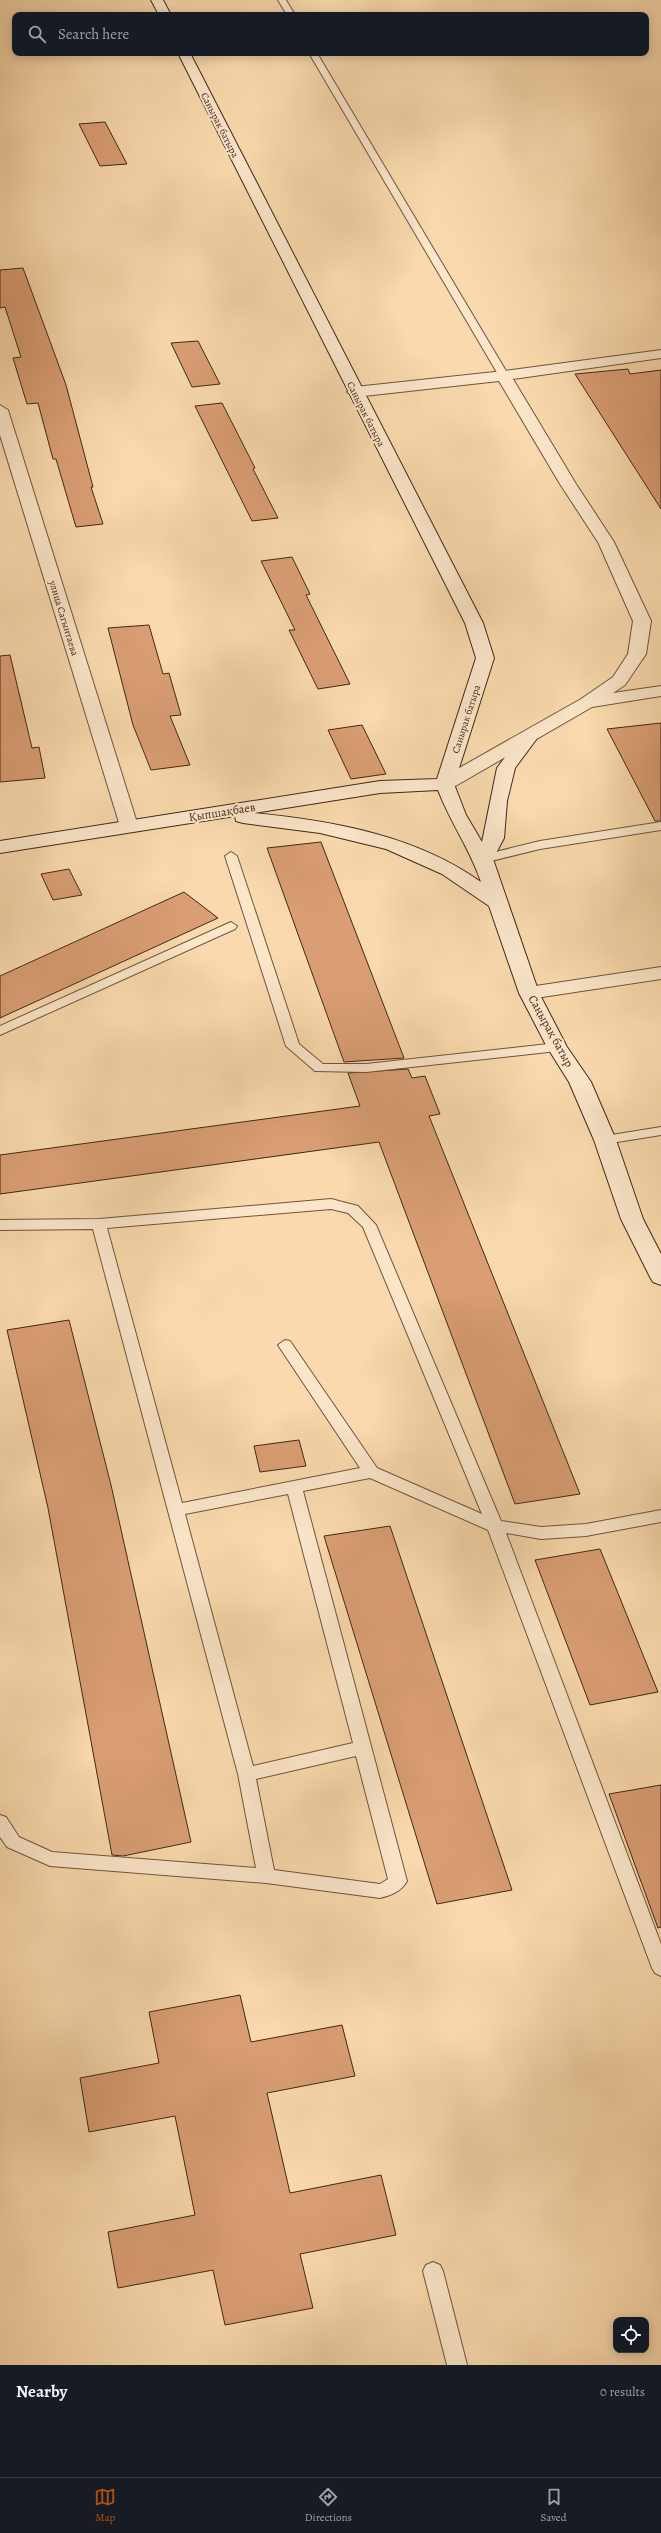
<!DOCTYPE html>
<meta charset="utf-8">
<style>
body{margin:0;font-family:Alegreya,serif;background:#20242c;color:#f1f3f6}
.controls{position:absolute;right:12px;bottom:12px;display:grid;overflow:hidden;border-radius:8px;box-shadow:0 2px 10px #0003}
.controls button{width:36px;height:36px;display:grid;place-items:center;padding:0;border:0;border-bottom:1px solid #363941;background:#171b24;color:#f1f3f6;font:20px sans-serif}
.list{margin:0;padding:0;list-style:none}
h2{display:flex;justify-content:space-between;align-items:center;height:52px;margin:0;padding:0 16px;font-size:17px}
h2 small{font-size:13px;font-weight:400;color:#9ea1a6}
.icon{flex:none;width:22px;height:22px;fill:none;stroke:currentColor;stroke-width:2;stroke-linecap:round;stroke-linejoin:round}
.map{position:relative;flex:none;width:661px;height:2365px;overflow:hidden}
.search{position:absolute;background:#171b24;box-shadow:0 2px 10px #0003;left:12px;right:12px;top:12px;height:44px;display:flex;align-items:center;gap:10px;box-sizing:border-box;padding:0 14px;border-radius:8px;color:#9ea1a6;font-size:15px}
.sheet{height:112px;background:#171b24}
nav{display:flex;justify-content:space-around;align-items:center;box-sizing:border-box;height:56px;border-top:1px solid #363941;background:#171b24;font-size:11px;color:#9ea1a6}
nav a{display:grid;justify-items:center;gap:2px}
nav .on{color:#b45309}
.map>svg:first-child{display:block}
.building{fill:#da9e74;stroke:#422718}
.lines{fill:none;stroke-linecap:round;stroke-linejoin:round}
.lane-casing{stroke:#70543d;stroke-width:2}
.street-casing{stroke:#70543d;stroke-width:2}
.secondary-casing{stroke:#422718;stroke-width:2}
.lane{fill:#fbe6ca;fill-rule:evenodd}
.street{fill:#fbe6ca;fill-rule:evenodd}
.secondary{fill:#fbe6ca;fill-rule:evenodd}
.labels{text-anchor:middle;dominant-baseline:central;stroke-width:4;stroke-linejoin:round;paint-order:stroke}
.far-street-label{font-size:10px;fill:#422718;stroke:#fbe6ca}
.street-label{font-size:12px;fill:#422718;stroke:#fbe6ca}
</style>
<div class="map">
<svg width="661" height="2365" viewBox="0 0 661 2365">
<rect width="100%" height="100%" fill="#f9d9ad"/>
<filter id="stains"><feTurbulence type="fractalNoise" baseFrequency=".005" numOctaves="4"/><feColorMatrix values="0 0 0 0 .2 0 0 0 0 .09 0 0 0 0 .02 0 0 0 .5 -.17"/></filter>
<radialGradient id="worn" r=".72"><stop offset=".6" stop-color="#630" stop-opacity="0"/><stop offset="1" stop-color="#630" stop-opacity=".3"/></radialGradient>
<g class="building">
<path d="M105,122l22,42 -27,2 -21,-42z"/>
<path d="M23,268l43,117 27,102h-2l12,37 -27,3 -20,-68h-3l-15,-56 -11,1 -14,-46 8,-1 -16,-50 -5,1v-38z"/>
<path d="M198,341l22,43 -28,3 -21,-44z"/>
<path d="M628,369l2,5 31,-4v139l-86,-135z"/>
<path d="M222,403l33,65 -2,1 25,49 -26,3 -57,-115z"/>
<path d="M292,557l18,37 -4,1 44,89 -32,5 -29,-59h6l-34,-69z"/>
<path d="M149,625l14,49 6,-1 12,42 -11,1 20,49 -39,5 -18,-45 -25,-97z"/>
<path d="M10,655l22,93 7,-1 6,31 -45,4v-126z"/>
<path d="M661,723v98h-6l-48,-92z"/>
<path d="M362,725l24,49 -35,5 -23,-49z"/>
<path d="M321,842l83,216 -60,4 -77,-214z"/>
<path d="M69,869l13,26 -29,5 -12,-26z"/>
<path d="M184,892l34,26 -218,100v-42z"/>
<path d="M408,1069l4,9 13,-2 15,38 -11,2 151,378 -65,10 -136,-362 -379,52v-39l360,-49 -12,-33z"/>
<path d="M69,1320l42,165 80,357 -68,14 -11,-1 -64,-347 -41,-178z"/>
<path d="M299,1440l7,26 -46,6 -6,-26z"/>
<path d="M390,1526l122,364 -75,14 -113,-368z"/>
<path d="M600,1549l58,143 -68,13 -55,-145z"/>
<path d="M661,1785v142l-3,1 -49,-134z"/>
<path d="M240,1995l11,47 91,-17 13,51 -88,17 23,100 91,-18 15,60 -96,19 13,54 -88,17 -12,-55 -95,18 -10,-56 87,-17 -20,-99 -86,16 -9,-54 79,-15 -10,-51z"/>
</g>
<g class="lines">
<defs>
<g id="lane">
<path d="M278,0h8l9,15h-8z"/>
<path d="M309,53h8l192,323 -2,2 -8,-2z"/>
<path d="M661,822v8l-121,19 -57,14 -6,-4 2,-3 61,-15z"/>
<path d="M231,852l6,4 62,188 24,20h43l191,-21 7,4 -7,4 -191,21 -51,-1 -29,-25 -61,-190z"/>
<path d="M231,922l6,4 -2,3 -235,106v-9z"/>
<path d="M661,1127v8l-56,9 -7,-4 7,-4z"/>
<path d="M331,1199l27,7 18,19 125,296 40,6 45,-3 75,-14v12l-75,14 -45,3 -35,-6 155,411v32l-6,-3 -3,-5 -164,-438 -118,-52 -67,13 104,390c-6,11 -16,14 -27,17l-114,-15 -216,-17 -43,-19 -7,-10v-22l6,2 13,20 33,15 204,16 -18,-94 -145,-545 -93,1v-10l99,-1zM331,1209l17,4 15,14 119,287 -105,-46 -87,-127 -5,-1 -7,5 82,123 -178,35 -75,-275zM288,1494l65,249 -100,23 -68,-252zM356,1756l32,123 -8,5 -106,-14 -18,-91z"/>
<path d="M433,2262l7,3 3,6 24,94h-20l-24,-94 3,-6z"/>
</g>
<g id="street">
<path d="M661,350v8l-148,21 63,105 38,58 37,79 -5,33 -21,31 -12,8 48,-7v10l-69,11 -140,81h-14l-2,-4 2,-4 143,-81 32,-22 15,-23 5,-33 -35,-79 -38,-58 -61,-103 -144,16 -8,-5 8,-5 149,-16z"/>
<path d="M0,405l8,5 130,416 -2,4h-14l-2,-4 -120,-391z"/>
<path d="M661,967v12l-132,20 -7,-2 -3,-4 3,-4 7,-2z"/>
</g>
<g id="secondary">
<path d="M151,0h12l8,15h-12z"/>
<path d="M178,53h12l293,570 11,35 -40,126 12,31 16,27 15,-74 26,-35h12l3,4 -23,31 -8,33 -3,37 -11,21 46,134 28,54 24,35 25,58 27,79 18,35v31l-8,-3 -3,-5 -29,-58 -27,-79 -25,-58 -22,-35 -28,-54 -30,-87 -47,-32 -56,-25 -66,-16 -77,-10 -7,-2 -1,-5 -235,37v-12l380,-60 57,-2 39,-121 -11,-35zM438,790c12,32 32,59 43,92 -66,-47 -148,-61 -227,-69l126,-20z"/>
</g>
</defs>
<use href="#lane" class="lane-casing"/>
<use href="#street" class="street-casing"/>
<use href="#secondary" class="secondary-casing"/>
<use href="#lane" class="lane"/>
<use href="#street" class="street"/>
<use href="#secondary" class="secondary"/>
</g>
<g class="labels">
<g class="far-street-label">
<text transform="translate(220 125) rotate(63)">Санырак батыра</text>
<text transform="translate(366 414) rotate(63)">Санырак батыра</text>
<text transform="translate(64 618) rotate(73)">улица Сагынтаева</text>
<text transform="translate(466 719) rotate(-72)">Санырак батыра</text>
</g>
<g class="street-label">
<text transform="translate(222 812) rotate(-9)">Қыпшақбаев</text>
<text transform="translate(551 1031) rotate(61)">Саңырақ батыр</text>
</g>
</g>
<rect width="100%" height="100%" filter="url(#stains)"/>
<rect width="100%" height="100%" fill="url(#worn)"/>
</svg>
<div class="controls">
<button><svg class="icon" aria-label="locate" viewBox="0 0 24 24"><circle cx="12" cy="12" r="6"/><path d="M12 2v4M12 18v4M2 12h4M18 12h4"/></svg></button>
</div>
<div class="search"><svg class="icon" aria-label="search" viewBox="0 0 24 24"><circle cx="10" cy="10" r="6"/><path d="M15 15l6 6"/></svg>Search here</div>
</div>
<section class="sheet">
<h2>Nearby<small>0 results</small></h2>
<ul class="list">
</ul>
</section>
<nav>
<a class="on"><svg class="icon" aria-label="map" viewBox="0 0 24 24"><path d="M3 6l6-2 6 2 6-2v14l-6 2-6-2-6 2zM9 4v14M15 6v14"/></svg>Map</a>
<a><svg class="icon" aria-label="directions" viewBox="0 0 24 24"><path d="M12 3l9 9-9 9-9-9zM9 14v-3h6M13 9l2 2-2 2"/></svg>Directions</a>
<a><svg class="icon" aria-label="saved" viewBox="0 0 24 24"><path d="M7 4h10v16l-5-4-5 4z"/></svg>Saved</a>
</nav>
